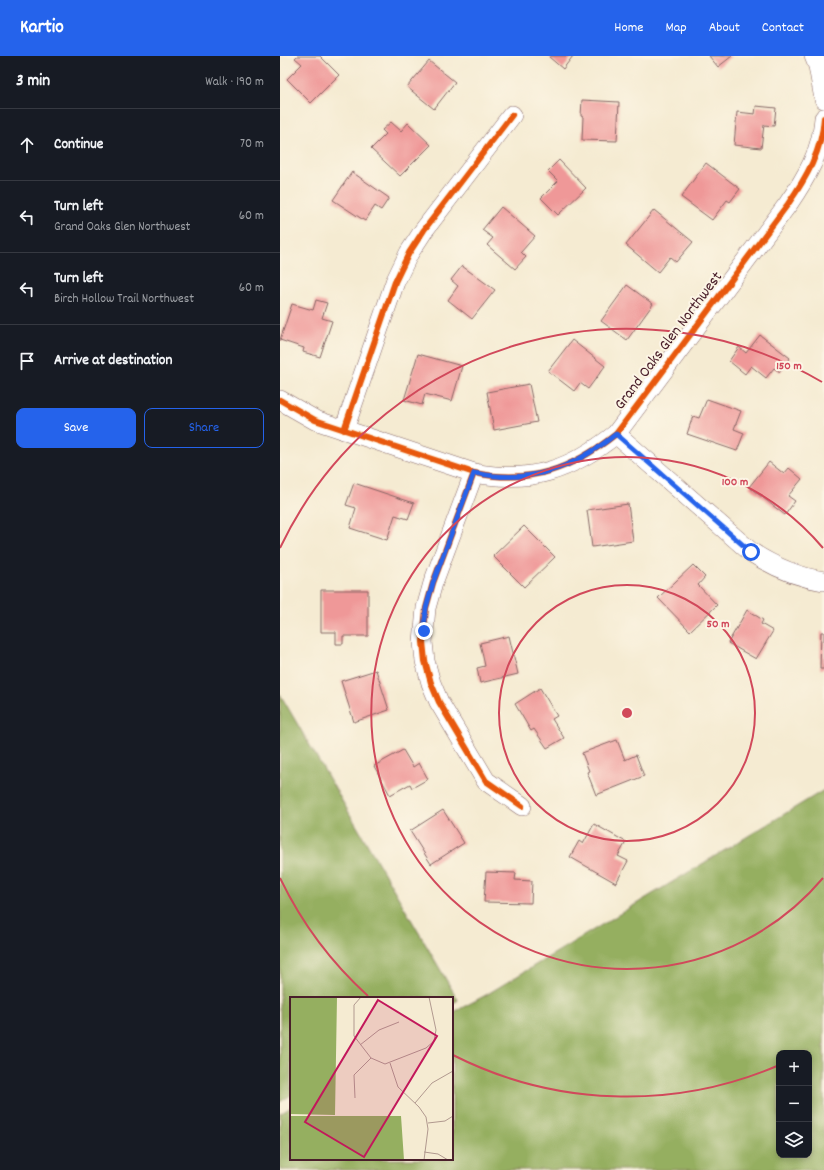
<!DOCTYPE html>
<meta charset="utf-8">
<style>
body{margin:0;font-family:Dekko,sans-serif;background:#242831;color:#f1f3f6}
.controls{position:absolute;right:12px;bottom:12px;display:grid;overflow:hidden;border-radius:8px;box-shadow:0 2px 6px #0003}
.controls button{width:36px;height:36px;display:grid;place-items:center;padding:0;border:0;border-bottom:1px solid #363941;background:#171b24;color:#f1f3f6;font:20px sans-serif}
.stop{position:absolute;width:12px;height:12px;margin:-9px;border:3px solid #2563eb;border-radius:50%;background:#fff}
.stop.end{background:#2563eb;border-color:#fff;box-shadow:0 1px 4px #0008}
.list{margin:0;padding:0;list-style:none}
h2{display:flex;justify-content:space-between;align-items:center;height:52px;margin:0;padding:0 16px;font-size:17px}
h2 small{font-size:13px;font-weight:400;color:#9ea1a6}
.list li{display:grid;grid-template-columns:26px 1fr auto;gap:12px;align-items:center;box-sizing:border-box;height:72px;padding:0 16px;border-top:1px solid #363941}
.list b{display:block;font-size:15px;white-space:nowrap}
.list p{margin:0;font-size:13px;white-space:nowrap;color:#9ea1a6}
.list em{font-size:13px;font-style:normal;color:#9ea1a6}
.actions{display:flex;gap:8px;padding:12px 16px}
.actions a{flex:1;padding:9px 0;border:1px solid #2563eb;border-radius:8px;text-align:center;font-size:14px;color:#2563eb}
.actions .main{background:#2563eb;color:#fff}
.icon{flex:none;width:22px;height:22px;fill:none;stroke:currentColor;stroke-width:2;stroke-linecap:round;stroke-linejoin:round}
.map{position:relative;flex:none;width:544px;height:1114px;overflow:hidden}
header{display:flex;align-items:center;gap:24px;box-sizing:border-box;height:56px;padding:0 20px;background:#2563eb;color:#fff}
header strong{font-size:19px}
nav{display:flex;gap:22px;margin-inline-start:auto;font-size:14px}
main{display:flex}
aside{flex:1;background:#171b24}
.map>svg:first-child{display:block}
.forest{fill:#95af60;stroke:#706746;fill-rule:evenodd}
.building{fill:#ef9898}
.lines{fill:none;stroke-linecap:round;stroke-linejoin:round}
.minor-casing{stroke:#866665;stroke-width:20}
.minor{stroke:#fff;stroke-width:19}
.cycleway-casing{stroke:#fcf5e5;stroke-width:8}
.cycleway{stroke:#e8590c;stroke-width:6}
.route{stroke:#2563eb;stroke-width:5}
.ring{fill:none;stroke:#d1495b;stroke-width:2}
.labels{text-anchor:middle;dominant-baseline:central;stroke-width:4;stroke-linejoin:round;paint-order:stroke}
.street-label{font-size:16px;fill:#4a1f2b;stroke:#fcf5e5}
.inset-road{fill:none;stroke:#b1998f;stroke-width:1}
.view{fill:#c2185b;fill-opacity:0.15;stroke:#c2185b;stroke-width:2}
.inset-edge{fill:none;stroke:#4a1f2b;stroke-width:2}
.centre{fill:#d1495b;stroke:#fcf5e5;stroke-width:2}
.ring-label{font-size:12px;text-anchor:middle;font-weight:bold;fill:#d1495b;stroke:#fcf5e5;stroke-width:4;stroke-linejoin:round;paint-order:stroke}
</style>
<header>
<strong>Kartio</strong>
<nav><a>Home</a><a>Map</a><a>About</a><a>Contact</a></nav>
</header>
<main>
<aside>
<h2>3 min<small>Walk · 190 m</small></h2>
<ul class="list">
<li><svg class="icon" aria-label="ahead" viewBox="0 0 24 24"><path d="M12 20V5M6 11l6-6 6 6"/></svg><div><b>Continue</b></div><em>70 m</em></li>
<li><svg class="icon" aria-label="left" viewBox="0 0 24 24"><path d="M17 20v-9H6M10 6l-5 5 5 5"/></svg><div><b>Turn left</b><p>Grand Oaks Glen Northwest</p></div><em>60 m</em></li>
<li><svg class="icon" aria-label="left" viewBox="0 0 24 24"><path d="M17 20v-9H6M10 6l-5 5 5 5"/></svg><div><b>Turn left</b><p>Birch Hollow Trail Northwest</p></div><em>60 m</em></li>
<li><svg class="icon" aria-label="arrive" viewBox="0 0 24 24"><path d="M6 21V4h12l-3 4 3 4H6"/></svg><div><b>Arrive at destination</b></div></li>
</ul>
<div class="actions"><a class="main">Save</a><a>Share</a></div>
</aside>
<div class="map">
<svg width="544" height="1114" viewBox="0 0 544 1114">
<rect width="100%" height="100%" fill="#fcf5e5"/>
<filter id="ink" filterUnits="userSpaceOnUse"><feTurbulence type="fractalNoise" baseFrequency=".025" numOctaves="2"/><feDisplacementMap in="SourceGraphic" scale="8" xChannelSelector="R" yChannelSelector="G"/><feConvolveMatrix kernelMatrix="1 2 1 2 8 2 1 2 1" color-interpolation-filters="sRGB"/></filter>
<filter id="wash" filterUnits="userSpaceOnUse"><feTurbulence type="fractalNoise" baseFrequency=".012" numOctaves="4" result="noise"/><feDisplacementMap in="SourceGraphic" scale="16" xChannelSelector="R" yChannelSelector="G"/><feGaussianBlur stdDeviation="0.9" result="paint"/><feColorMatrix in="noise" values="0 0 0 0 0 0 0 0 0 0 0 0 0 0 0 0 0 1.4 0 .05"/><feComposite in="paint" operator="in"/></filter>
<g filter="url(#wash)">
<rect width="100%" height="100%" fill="#f5ebd2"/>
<g class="forest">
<path d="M0,638l178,306 -6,4v-6h-161v97l-11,7z"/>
<path d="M544,734v380h-544v-56l11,-7v52h161v-146l34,-18zM499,997h30v102h-30z"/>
</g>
<g id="blocks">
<g class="building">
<path d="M17,0h23l19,19 -28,28 -24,-24 15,-15 -7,-6z"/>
<path d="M270,0h23l-10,13 -14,-12z"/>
<path d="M429,0h23l-14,11z"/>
<path d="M149,5l26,21 -21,27 -27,-22z"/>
<path d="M302,44l37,2 -2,39 -35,-1 1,-23 -2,-1z"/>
<path d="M476,50l20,2 -2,18 -10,-1 -3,23 -27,-3 3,-33 18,2z"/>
<path d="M111,66l10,9 7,-8 23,22 -31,31 -29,-27 15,-15 -4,-4z"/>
<path d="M279,104l27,28 -28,27 -17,-17 17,-17 -10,-10z"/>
<path d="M426,107l34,26 -10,13 -3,-2 -15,20 -31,-23z"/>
<path d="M72,116l37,26 -8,12 -6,-4 -10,15 -32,-21z"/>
<path d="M221,151l34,29 -14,16 5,5 -11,12 -28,-24 6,-7 -11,-8z"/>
<path d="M374,154l39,32 -17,20 -6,-5 -12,15 -32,-27z"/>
<path d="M182,210l33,24 -23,29 -24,-19 10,-14 -7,-6z"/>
<path d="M347,229l26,19 -26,36 -26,-19z"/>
<path d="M36,244l11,3 -5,15 10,3 -12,36 -17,-5 1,-4 -24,-8 12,-36 21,6z"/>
<path d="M480,279l30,23 -10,14 -6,-4 -8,10 -15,-12 -6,8 -16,-13 10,-14 7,6z"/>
<path d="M292,284l33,26 -17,23 -8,-6 -6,8 -26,-20z"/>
<path d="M138,298l44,12 -10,35 -27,-7 -3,11 -18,-5z"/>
<path d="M249,328l8,38 -43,8 -7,-38z"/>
<path d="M427,343l34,12 -7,18 10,4 -7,18 -50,-17 6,-18 6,2z"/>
<path d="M489,406l15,12 5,-6 13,11 -14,17 7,5 -10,14 -36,-28z"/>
<path d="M74,427l60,20 -6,16 -13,-4 -8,25 -37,-12 6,-20 -10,-3z"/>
<path d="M348,448l5,37 -41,6 -5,-37z"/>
<path d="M244,470l31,31 -31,30 -31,-31z"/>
<path d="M413,509l12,12 -7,8 19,20 -27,26 -32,-33z"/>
<path d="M41,534h47v46h-25v8h-7v-12h-15z"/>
<path d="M467,554l16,10 -2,4 12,7 -17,28 -28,-16z"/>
<path d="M541,576h3v37h-4z"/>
<path d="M229,580l9,38 -38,9 -3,-15 8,-2 -5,-23z"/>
<path d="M96,614l13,40 -35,12 -13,-41z"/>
<path d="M260,632l17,28 -5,3 12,19 -17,10 -13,-19 -3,2 -16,-27z"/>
<path d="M337,684l8,20 11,-5 8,21 -48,19 -9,-23 2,-1 -7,-18z"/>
<path d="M123,694l10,17 6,-4 9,16 -16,9 -2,-4 -20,11 -16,-29z"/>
<path d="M163,754l21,33 -33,21 -21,-33z"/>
<path d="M314,768l32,18 -8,14 10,5 -12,22 -46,-26 9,-16 4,3z"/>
<path d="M206,816l30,1 -1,7 17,1 -1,22 -47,-1z"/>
</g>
</g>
</g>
<g filter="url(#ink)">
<use href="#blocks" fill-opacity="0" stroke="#866665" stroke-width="1"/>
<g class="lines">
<defs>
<g id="minor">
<path d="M534,0l4,10 6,33"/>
<path d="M0,344l35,20 159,53c57,11 97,-3 142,-39l172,-230c18,-26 34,-53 36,-86"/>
<path d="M64,374l51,-148 14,-29 15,-23 88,-115"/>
<path d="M336,378l135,118c23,15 46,25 73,29"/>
<path d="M194,417l-41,110 -7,25 -3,34 2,19 6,22 8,19 47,79 36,25"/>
</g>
</defs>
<use href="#minor" class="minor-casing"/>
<use href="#minor" class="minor"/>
<defs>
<g id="cycleway">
<path d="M0,344l35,20 159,53c57,11 97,-3 142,-39l172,-230c18,-26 34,-53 36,-86"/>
<path d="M64,374l51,-148 14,-29 15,-23 88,-115"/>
<path d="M194,417l-41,110 -7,25 -3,34 2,19 6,22 8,19 47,79 36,25"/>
</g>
</defs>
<use href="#cycleway" class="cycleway-casing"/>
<use href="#cycleway" class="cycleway"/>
</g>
</g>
<g class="lines" filter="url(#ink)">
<path class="route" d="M144,575l2,-23 7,-25 41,-110c57,11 97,-3 142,-39l135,118"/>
</g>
<g class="ring">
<circle cx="347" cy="657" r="128"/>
<path d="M543 822A256 256 0 1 1 543 492"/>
<path d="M497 1010A384 384 0 0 1 173 999M88 940A384 384 0 0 1 0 822M0 492A384 384 0 0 1 542 326"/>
</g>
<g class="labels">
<g class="street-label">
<text transform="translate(389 285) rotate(-53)">Grand Oaks Glen Northwest</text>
</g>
</g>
<g transform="translate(10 941)">
<rect width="163" height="163" fill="#f5ebd2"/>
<path d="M0,0h47l-2,118 -45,-1zM0,119h111l3,44h-114z" fill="#95af60"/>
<path class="inset-road" d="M71,0l-7,8v31l17,22 14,6 41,-16 8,-7 2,-11 -7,-33M70,48l19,-15 20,-8M100,66l8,24 21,20 7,10 2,12 -4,31M65,101l-1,-23 17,-17M125,106l17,-20 21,-12M138,126l17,-2 8,-5M134,155l14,2 10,6"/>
<path class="view" d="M88,3l59,36 -73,121 -59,-35z"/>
<rect width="163" height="163" class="inset-edge"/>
</g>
<circle cx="347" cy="657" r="6" class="centre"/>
<g class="ring-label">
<text x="509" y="313">150 m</text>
<text x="455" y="429">100 m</text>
<text x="438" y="571">50 m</text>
</g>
</svg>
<div class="controls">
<button>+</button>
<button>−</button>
<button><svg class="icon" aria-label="layers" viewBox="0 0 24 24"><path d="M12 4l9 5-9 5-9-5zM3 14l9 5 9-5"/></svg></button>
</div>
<div class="stop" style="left:471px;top:496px"></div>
<div class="stop end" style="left:144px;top:575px"></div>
</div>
</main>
